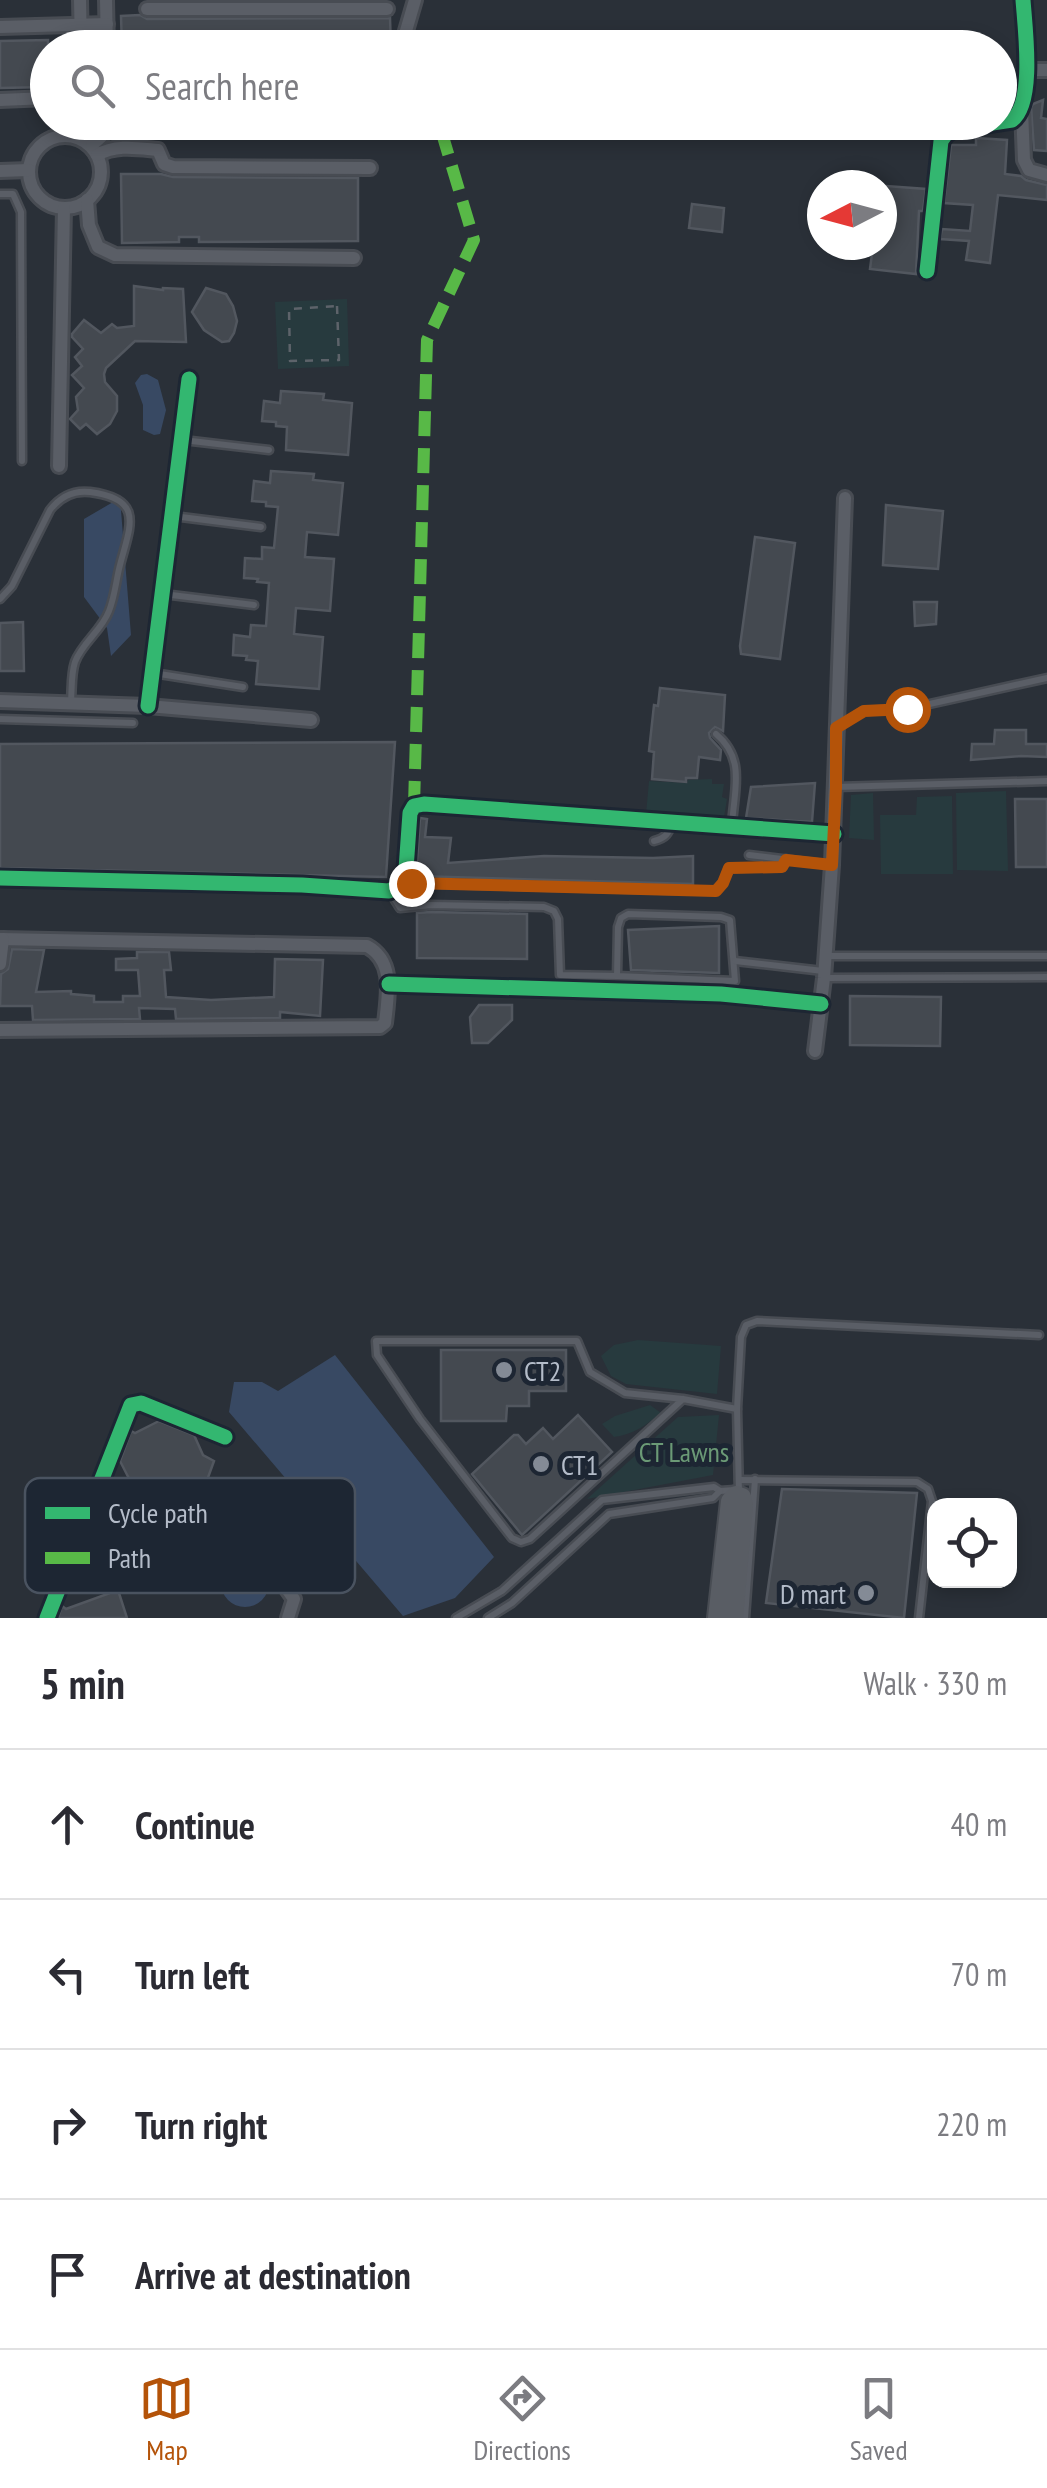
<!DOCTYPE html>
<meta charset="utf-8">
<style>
body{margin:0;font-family:"PT Sans Narrow",sans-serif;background:#f2f2f3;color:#2b2b33}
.controls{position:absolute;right:30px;bottom:30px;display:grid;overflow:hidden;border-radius:20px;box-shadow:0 5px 15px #0003}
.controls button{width:90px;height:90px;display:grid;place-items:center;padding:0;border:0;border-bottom:2px solid #e1e1e2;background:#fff;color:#2b2b33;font:50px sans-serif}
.compass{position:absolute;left:807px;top:170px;width:90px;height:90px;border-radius:50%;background:#fff;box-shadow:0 5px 15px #0003;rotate:264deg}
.stop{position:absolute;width:30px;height:30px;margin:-22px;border:8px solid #b45309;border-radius:50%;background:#fff}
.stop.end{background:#b45309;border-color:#fff;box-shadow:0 2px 10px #0008}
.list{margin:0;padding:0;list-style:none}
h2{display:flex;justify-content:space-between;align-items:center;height:130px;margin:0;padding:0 40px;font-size:42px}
h2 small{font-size:32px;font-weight:400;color:#7c7c81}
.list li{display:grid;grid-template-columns:65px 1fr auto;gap:30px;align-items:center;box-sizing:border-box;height:150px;padding:0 40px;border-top:2px solid #e1e1e2}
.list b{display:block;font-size:38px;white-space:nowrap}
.list em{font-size:32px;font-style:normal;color:#7c7c81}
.icon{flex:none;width:55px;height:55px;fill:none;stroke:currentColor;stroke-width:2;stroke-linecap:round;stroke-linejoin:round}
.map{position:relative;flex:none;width:1047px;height:1618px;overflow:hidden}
.search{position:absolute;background:#fff;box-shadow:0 5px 15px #0003;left:30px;right:30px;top:30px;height:110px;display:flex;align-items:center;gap:25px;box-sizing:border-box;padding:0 35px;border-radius:55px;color:#7c7c81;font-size:38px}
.sheet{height:730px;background:#fff}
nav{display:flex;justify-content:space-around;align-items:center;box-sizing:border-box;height:140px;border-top:2px solid #e1e1e2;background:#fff;font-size:28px;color:#7c7c81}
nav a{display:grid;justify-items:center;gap:5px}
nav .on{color:#b45309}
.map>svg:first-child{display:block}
.green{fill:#273a3e}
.water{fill:#384963}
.building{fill:#444950;stroke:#52575f;stroke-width:2.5}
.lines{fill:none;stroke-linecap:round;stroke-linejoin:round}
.lane-casing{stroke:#484c53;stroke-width:11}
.street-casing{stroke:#484c53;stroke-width:18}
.secondary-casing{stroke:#484c53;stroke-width:22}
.path{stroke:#5d636a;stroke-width:2.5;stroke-dasharray:8 8;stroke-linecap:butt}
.lane{stroke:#5a5e66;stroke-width:6}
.street{stroke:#5a5e66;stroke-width:12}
.secondary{stroke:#595d64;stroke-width:18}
.quiet{stroke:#58b947;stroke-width:12;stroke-dasharray:25 12;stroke-linecap:butt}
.cycleway-casing{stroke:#1d2633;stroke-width:21}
.cycleway{stroke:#33b770;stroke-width:15}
.route{stroke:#b45309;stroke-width:12}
.poi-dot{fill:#848b96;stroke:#1d2633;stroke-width:4}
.labels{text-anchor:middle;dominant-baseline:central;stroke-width:10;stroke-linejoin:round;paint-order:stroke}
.poi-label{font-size:28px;fill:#b4bcc9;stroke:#1d2633;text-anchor:start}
.park-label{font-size:28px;fill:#6b9a76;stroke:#1d2633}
.key{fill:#1d2633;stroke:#4a5360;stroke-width:2.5}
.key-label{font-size:28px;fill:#b4bcc9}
</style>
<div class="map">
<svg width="1047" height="1618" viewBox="0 0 1047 1618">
<rect width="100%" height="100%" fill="#2a3038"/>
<g class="green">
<path d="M347,299l2,67 -71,3 -3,-67z"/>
<path d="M712,779v5h12l-2,13 5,2 -3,18h-11l-1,2 -66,-5 3,-33 38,2 1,-3z"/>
<path d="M1006,791l2,80 -51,-1 -1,-77z"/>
<path d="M873,793l1,47 -25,-2 2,-43z"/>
<path d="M952,796l1,78h-72l-1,-59h36l1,-18z"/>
<path d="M638,1340l83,6 -4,48 -91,-10 -15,-8 -10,-20 13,-11z"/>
<path d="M650,1405l11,8c-16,13 -27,21 -47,24l-12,-13 13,-8z"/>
<path d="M719,1415l-6,60 -126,24 91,-82z"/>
</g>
<g class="water">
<path d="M147,374l11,6 8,30 -6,24 -6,1 -11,-5v-25l-8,-22 6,-8z"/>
<path d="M120,498l11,137 -20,21 -4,-28 -23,-31v-78z"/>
<path d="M335,1355l159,202 -39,41 -52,18 -174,-204 5,-30h28l16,9z"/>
<circle cx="245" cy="1583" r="24"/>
</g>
<g class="building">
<path d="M140,15l7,4 243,-1 1,30h-269l-1,-32z"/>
<path d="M48,40v47l-48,1v-47z"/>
<path d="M1043,100l-2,18 6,1v32l-13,-1 -3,-43 2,-3z"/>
<path d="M976,138l31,2 -2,34 16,2 5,4 21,5v15l-49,-5 -8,68 -24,-3 3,-19 -29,-2 2,-10 28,2 3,-26 -29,-2 7,-58h25z"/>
<path d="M121,174h40l12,3 185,1v63l-159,1v-5h-20v5l-57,1z"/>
<path d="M886,186l40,3 -3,22h-4l-3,63 -46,-5 3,-23 9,1z"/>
<path d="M692,204l32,4 -2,24 -33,-4z"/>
<path d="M134,286l29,4v-2l20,1 3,53 -51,-1 -29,27 -2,6 1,8 12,14v15l-7,13 -13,10 -11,-10 -6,5 -10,-10 8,-9 -2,-13 8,-9 -12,-13 10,-9 -7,-9 8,-8 -11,-12v-3l12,-14 17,13 11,-9 5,4 17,-2z"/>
<path d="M206,288l20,6 7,12 4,15 -3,12 -5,8 -7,1 -18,-12 -12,-18z"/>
<path d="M281,391l43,3 -1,6 29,3 -4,52 -62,-5 1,-23 -11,-1v-4l-14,-1 2,-20 16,2z"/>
<path d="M271,471l43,3 -1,6 30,3 -5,52 -31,-3 -2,25 29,2 -4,52 -34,-3 -2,26 29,3 -4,52 -63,-5 2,-23 -12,-1 1,-4 -14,-1 1,-20 16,2 1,-12 15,1 3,-43 -12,-1 1,-3 -14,-1 1,-20 17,1v-12l12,1 4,-41 -12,-1v-4l-14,-1 2,-20 16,2z"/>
<path d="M886,505l57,6 -5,58 -55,-4z"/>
<path d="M755,537l40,6 -15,116 -39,-5 -1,-8z"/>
<path d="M914,602h23l-1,22 -21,2z"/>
<path d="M23,622l1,49h-24v-48z"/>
<path d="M660,688l65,7 -2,36 -8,-4 -6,6 1,5 11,12 -1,10 -21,-3 -2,21h-11v4l-34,-3 2,-27 -5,-1 5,-46 4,1z"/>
<path d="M995,730h31v14h21v13l-26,-1 -50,4 1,-16h22z"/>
<path d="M395,742l-9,135 -386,-9v-124z"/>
<path d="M815,783l-3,39 -66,-4 5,-31z"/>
<path d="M1015,799h32v68h-31z"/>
<path d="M420,818l7,1 -2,18 26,1 -3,25 96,-7 109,2 40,-2v28l-277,-8z"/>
<path d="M431,912l96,2v45l-110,-1v-45z"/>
<path d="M719,926v47l-88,-3 -3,-40z"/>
<path d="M12,949l32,1 -8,42 35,-1v3l23,2v6h29v-6h17l-2,-26h-22v-11l21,-1v-6h32l2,18h-7l2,27 45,3 63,-3 1,-38 48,1 -3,56 -40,-4v6l-104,1 -1,-10 -36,-1 1,11 -107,1 -1,-14h-32l1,-32 7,-5z"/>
<path d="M850,996l91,1 -1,49 -90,-1z"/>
<path d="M479,1005h33v15l-24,23h-16l-2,-26z"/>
<path d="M441,1350h125v41h-37v15h-22l-1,15h-65z"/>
<path d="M578,1415l34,37 -90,83 -50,-61 42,-39h4l8,9 17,-16 10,11z"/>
<path d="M159,1421l35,14 9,20 11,6 -12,33 -13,-6 -46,18 -23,-45 11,-30 4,2z"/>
<path d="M782,1489l135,4 -13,125 -138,-15z"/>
<path d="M118,1590l9,28h-69l4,-12 4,3z"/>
</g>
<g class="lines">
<defs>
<g id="lane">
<path d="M0,194h13l8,18 1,249"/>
<path d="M183,440l86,10"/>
<path d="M173,516l88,11"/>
<path d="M163,594l91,11"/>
<path d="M0,599l12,-13 38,-76c10,-13 23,-20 40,-18 55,7 40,34 30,73 -4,15 -5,31 -11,46 -7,19 -27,32 -34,51 -4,12 -3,26 -4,39"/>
<path d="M153,673l90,14"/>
<path d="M0,719l133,4"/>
<path d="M837,728l26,-17 44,-2 140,-31"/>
<path d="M716,734c30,25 18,56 16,91"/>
<path d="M836,787l211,-6"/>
<path d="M654,841c12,-3 14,-7 19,-19"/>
<path d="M749,855l82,10"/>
<path d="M405,883l311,8 7,-8 6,-15 53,-1 4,-8"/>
<path d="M390,892l10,16 31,-3 113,2 10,4 4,8 2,56 57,1 1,-49 3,-9 7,-4 93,3 9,3 5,61 -118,-5"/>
<path d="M826,956h221"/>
<path d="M735,961l88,10"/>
<path d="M825,978l222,-1"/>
<path d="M683,1399l-153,140 -9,3 -9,-4 -92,-119 -43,-64 -1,-14h201l13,31 35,21 58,6 54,10"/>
<path d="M739,1480l178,2 11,7 4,12 -13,117"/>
<path d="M739,1493l-2,-84 4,-72 5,-12 11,-4 282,14"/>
<path d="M456,1618l46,-27 100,-91 112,-13 6,4 15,-1"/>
<path d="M488,1618l24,-15 97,-89 104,-16 7,-7"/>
<path d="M745,1618l10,-139"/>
</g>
<g id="street">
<path d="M80,0l1,48"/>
<path d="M106,0l1,48"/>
<path d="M147,9h240"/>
<path d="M0,27l107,-3"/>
<path d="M401,48l14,-48"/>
<path d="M1026,70h21"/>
<path d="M0,100l48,-2"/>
<path d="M1022,109l2,51 5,10 18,5"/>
<path d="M180,122l191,5 6,-5"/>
<circle cx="65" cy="172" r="36"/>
<path d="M92,145l10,-9 3,-14"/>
<path d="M97,155c19,-11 40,-7 61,-5l6,14 9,3 197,1"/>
<path d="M0,171l29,-1"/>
<path d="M87,200l2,25 9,22 17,8 239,3"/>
<path d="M927,271l14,-130 5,-7 7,-5 59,-9c23,-17 13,-92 11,-120"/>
<path d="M59,466l5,-258"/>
<path d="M0,701l148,5 163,14"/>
<path d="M148,706l41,-327"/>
<path d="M0,878l302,7 87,6 16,-8 5,-70 4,-7 10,-2 410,30"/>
<path d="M0,939l367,7c28,15 21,49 18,77l-5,4 -380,3"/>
<path d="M0,964l3,-25"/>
<path d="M389,984l332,10 100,10"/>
<path d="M815,1051l9,-73 8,-113 13,-367"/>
<path d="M266,1560l28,39 -6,19"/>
<path d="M47,1618l84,-213 10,-2 84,34"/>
</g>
<path id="secondary" d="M717,1618l13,-117 6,-6 6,2 2,8 -10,113"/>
</defs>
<use href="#lane" class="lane-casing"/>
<use href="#street" class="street-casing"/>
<use href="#secondary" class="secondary-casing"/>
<path class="path" d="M337,306l2,54 -49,1 -1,-52z"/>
<use href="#lane" class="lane"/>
<use href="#street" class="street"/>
<use href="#secondary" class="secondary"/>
<path class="quiet" d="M414,806l13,-466 47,-100 -33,-110 -20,-8"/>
<defs>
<g id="cycleway">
<path d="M927,271l14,-130 5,-7 7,-5 59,-9c23,-17 13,-92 11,-120"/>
<path d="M148,706l41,-327"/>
<path d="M0,878l302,7 87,6 16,-8 5,-70 4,-7 10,-2 410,30"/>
<path d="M389,984l332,10 100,10"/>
<path d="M47,1618l84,-213 10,-2 84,34"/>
</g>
</defs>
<use href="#cycleway" class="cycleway-casing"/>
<use href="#cycleway" class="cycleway"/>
</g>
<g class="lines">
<path class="route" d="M411,883l305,8 7,-8 6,-15 53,-1 4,-7 46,5 4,-78v-59l28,-17 43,-2"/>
</g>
<g class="poi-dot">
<circle cx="504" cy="1370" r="10"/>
<circle cx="541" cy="1464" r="10"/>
<circle cx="866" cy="1593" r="10"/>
</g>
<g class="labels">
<g class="poi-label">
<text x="524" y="1370">CT2</text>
<text x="561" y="1464">CT1</text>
<text x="846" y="1593" text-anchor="end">D mart</text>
</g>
<g class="park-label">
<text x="684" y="1451">CT Lawns</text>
</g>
</g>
<rect x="25" y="1478" width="330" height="115" rx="15" class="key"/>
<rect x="45" y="1507" width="45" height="12" fill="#33b770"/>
<rect x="45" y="1552" width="45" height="12" fill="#58b947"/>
<g class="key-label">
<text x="108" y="1523">Cycle path</text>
<text x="108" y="1568">Path</text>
</g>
</svg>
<div class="controls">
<button><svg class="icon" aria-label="locate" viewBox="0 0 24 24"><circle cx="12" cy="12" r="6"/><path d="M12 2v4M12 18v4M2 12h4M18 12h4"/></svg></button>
</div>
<svg class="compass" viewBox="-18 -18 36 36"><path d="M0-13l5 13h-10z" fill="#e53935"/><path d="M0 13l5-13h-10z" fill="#7c7c81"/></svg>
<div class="stop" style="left:907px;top:709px"></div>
<div class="stop end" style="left:411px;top:883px"></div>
<div class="search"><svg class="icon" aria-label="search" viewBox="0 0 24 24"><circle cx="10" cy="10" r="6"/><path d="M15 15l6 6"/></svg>Search here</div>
</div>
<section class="sheet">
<h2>5 min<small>Walk · 330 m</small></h2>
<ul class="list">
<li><svg class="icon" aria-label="ahead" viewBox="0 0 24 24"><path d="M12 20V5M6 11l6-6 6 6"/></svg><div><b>Continue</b></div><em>40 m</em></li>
<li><svg class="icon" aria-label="left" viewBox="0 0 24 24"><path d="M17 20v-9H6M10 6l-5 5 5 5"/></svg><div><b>Turn left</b></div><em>70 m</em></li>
<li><svg class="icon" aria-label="right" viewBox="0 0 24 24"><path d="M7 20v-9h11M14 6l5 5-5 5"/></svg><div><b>Turn right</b></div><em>220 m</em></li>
<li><svg class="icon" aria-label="arrive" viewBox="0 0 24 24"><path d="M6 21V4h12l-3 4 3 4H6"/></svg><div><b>Arrive at destination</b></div></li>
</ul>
</section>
<nav>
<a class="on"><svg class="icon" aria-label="map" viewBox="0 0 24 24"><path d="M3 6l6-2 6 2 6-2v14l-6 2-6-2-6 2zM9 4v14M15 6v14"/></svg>Map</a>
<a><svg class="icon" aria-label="directions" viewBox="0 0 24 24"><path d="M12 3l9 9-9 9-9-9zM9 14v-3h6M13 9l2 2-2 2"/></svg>Directions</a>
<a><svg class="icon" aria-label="saved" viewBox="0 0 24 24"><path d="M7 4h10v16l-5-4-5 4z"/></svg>Saved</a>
</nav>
